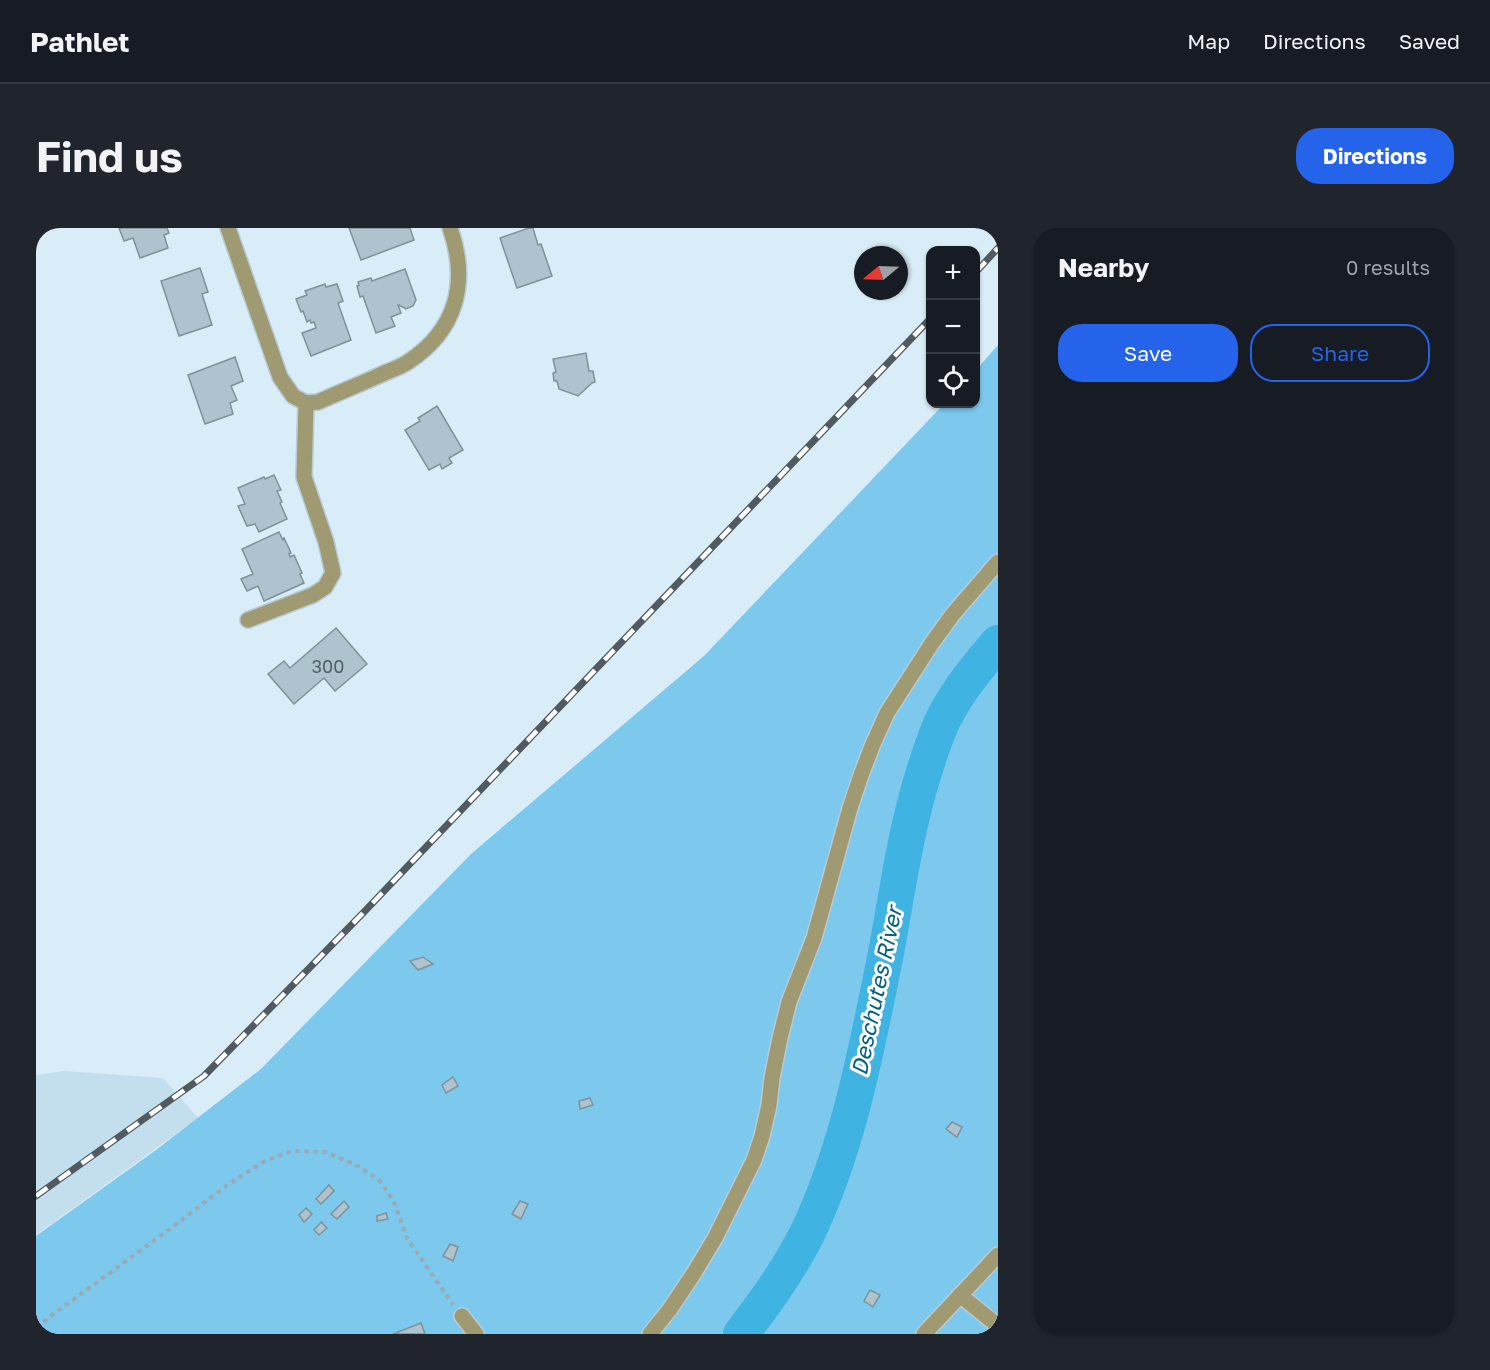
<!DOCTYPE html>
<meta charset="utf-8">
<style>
body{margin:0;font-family:"Golos Text",sans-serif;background:#20242c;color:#f1f3f6}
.controls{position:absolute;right:18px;top:18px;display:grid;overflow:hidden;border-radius:12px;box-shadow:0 2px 4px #0004}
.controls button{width:54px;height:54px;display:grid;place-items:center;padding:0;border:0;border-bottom:2px solid #363941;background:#171b24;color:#f1f3f6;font:30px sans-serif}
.compass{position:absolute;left:818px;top:18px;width:54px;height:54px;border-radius:50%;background:#171b24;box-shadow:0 2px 4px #0004;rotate:251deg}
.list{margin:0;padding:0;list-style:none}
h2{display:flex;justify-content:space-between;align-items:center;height:78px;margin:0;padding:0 24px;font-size:26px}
h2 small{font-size:20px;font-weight:400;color:#9ea1a6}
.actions{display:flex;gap:12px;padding:18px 24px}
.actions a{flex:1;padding:14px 0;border:2px solid #2563eb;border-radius:24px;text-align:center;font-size:21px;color:#2563eb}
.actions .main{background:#2563eb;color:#fff}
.icon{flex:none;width:33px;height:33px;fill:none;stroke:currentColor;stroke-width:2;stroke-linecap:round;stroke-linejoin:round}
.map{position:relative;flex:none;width:962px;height:1106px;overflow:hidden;border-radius:24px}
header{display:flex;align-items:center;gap:36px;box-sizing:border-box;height:84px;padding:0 30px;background:#171b24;border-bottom:2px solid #363941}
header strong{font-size:28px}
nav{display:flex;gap:33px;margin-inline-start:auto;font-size:21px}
.intro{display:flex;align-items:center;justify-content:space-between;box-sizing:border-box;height:144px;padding:0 36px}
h1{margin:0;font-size:42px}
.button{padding:15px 27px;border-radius:24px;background:#2563eb;color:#fff;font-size:21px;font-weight:700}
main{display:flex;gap:36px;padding:0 36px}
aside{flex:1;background:#171b24;border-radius:24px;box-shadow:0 2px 4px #0004}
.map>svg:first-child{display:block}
.built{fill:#c3dfee}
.green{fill:#7cc9ed}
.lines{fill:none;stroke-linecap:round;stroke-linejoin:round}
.river{stroke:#3fb3e1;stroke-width:36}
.building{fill:#aec3cd;stroke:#7e929b;stroke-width:1.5}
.minor-casing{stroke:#b8cad4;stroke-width:18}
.path{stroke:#9aaab3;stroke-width:4;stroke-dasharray:4.5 4.5;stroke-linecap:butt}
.minor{stroke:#a09a73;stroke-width:15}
.rail-casing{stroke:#505a60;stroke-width:7}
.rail{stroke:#fff;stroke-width:4.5;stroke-dasharray:14;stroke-linecap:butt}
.labels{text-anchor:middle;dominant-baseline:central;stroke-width:6;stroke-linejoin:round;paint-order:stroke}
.number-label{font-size:18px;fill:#545f66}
.water-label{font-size:22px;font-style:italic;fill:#006080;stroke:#fff}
</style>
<header>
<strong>Pathlet</strong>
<nav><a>Map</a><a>Directions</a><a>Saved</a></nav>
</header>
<div class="intro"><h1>Find us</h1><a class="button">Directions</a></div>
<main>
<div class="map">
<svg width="962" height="1106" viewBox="0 0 962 1106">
<rect width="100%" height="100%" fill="#d8edf8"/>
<path class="built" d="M27,843l100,7 35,40 -162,117v-160z"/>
<path class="green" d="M962,117v989h-962v-98l120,-86 105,-81 210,-215 233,-198 240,-252h32v-34z"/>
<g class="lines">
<path class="river" d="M705,1106c24,-31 47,-63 65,-98 42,-87 60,-184 79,-278 12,-63 20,-126 39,-186 6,-19 12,-39 21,-56 14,-27 33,-50 53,-73"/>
</g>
<g class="building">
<path d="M83,0h48l2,5 -5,2 4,13 -28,10 -7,-20 -9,3z"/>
<path d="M313,0h61l4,12 -53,20z"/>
<path d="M493,0h4l5,17 3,-1 11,32 -35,12 -17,-50z"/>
<path d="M164,40l8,24 -6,2 10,31 -33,11 -18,-55z"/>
<path d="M369,41l11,31 -3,6 -7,3 -7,-4h-1l3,8 -10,4 4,9 -19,7 -13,-37 -3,1 -3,-11 2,-1 -1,-3 13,-4 1,3z"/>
<path d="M289,56l1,3 11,-3 6,17 -5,2 13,37 -40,16 -9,-23 14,-5 -2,-6 -3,1 -1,-3 -3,2 -4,-11 -2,1 -5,-13 11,-4 -2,-4z"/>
<path d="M550,125l3,18h4l2,11 -3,1 -14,13 -19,-7 -2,-8h-3l-1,-8 3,-1 -3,-13z"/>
<path d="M199,129l8,24 -12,5 6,14 -7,3 3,11 -28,10 -17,-49z"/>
<path d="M401,178l26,44 -14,8 3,5 -10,6 -2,-5 -11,6 -24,-40 15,-9 -2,-3z"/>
<path d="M238,247l7,15 -4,1 5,11 -2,1 7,16 -28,13 -4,-8 -8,2 -9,-20 7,-2 -7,-16 26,-11 1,2z"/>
<path d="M243,304l4,8 1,-2 7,15 -2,1 1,3 4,-2 8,18 -2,1 4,9 -40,18 -6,-15 -11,5 -6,-12 12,-5 -11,-25z"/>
<path d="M300,400l31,36 -32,27 -11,-13 -30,26 -26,-30 16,-13 6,7z"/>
<path d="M387,729l10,7 -15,6 -8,-9z"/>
<path d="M417,849l5,9 -12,7 -4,-8z"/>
<path d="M554,870l3,7 -13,4 -1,-8z"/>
<path d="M916,894l10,5 -5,10 -11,-8z"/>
<path d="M293,957l5,6 -13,13 -5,-5z"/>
<path d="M308,973l5,6 -12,12 -6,-5z"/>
<path d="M484,973l8,3 -7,15 -9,-5z"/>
<path d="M270,980l6,6 -8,8 -5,-7z"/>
<path d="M350,985l2,6 -11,2v-5z"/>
<path d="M285,994l6,6 -8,7 -5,-5z"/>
<path d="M414,1016l8,3 -5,14 -10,-5z"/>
<path d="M834,1062l10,5 -7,12 -9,-6z"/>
<path d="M385,1095l4,11h-32z"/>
</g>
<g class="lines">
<defs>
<g id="minor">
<path d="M192,0l52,149 13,19 13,7"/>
<path d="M270,175l12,-1c20,-9 40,-17 60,-26 10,-5 21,-8 30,-14 49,-32 61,-80 42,-134"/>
<path d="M212,392l65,-25 12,-8 8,-14 -7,-31 -22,-65 2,-74"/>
<path d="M924,1067l38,31"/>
<path d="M426,1088l14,18"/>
<path d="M614,1106l20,-25 24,-36 21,-35 39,-78 8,-24 7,-31 3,-27 8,-40 9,-36 25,-64 36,-130 11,-33 12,-31 14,-31 45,-70 21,-29 45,-52"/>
<path d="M888,1106l74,-79"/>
</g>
</defs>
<use href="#minor" class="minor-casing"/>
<path class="path" d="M0,1099l135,-99 59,-45 35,-22 27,-10 33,1 33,14 22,15 14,21 13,36 46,67"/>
<use href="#minor" class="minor"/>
<defs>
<g id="rail">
<path d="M940,44l22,-24"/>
<path d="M0,968l168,-120 160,-164 566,-593"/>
</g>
</defs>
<use href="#rail" class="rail-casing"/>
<use href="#rail" class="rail"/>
</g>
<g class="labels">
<g class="number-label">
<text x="292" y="438">300</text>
</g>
<g class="water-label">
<text transform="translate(840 763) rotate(-78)">Deschutes River</text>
</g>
</g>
</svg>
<div class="controls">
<button>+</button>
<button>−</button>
<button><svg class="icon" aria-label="locate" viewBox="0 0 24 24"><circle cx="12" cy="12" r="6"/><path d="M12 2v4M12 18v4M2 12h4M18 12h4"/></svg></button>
</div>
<svg class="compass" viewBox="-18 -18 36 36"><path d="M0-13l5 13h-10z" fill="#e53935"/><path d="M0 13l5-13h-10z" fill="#9ea1a6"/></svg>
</div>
<aside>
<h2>Nearby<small>0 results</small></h2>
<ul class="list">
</ul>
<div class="actions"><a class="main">Save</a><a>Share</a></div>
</aside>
</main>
